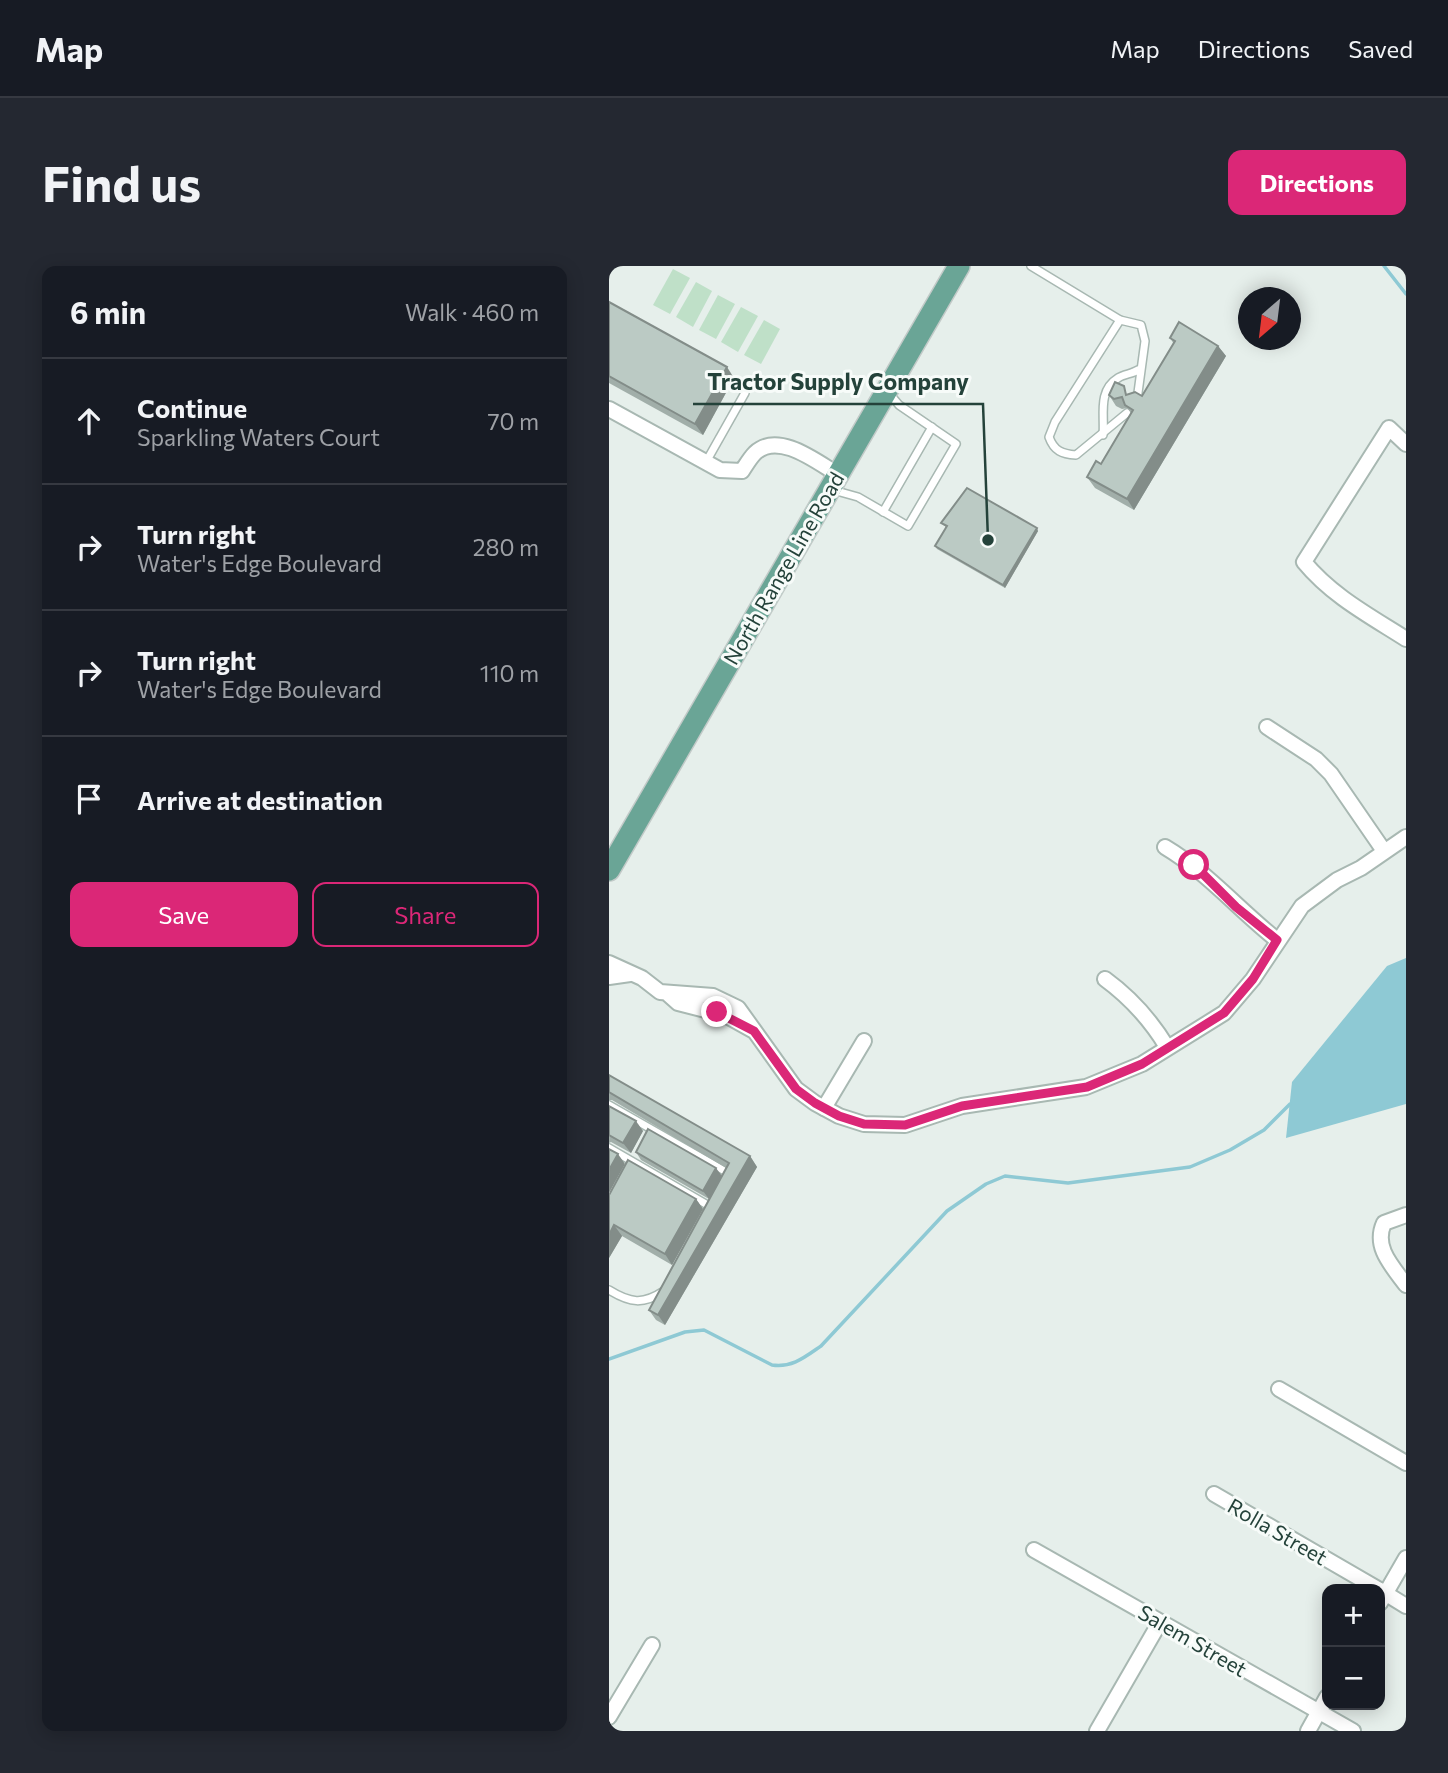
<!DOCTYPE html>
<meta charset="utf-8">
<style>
body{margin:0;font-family:Commissioner,sans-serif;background:#242831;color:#f1f3f6}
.controls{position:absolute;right:21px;bottom:21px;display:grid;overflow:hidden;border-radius:14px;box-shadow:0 4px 18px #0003}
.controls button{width:63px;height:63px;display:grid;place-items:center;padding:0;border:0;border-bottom:2px solid #363941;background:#171b24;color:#f1f3f6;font:35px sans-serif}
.compass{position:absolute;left:629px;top:21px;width:63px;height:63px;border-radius:50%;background:#171b24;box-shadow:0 4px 18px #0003;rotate:208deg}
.stop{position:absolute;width:21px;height:21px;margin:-16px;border:5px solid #db2777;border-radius:50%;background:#fff}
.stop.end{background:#db2777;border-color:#fff;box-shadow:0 2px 7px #0008}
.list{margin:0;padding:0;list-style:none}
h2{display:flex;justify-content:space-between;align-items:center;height:91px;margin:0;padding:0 28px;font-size:30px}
h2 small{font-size:23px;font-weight:400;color:#9ea1a6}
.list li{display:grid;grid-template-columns:46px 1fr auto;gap:21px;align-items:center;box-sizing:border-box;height:126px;padding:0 28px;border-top:2px solid #363941}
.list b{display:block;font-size:26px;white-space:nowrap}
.list p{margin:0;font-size:23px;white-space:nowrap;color:#9ea1a6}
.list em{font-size:23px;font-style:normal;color:#9ea1a6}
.actions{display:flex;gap:14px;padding:21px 28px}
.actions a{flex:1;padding:16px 0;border:2px solid #db2777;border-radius:14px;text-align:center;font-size:24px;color:#db2777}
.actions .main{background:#db2777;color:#fff}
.icon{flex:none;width:38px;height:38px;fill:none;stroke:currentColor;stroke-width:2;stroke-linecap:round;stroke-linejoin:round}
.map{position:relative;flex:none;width:797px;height:1465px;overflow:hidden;border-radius:14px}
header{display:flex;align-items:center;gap:42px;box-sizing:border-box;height:98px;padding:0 35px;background:#171b24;border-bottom:2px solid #363941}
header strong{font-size:33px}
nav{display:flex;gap:38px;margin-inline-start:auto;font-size:24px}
.intro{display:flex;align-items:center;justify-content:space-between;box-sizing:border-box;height:168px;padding:0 42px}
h1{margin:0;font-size:49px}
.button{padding:18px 32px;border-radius:14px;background:#db2777;color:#fff;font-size:24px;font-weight:700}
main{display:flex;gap:42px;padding:0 42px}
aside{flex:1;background:#171b24;border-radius:14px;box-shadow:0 4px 18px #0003}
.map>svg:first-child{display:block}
.green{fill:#bfe0c8}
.water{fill:#8ec9d4}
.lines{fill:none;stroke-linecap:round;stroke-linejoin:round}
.stream{stroke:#8ec9d4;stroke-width:3.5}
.lane-casing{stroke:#a8b8b2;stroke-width:10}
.street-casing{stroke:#a8b8b2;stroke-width:18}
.primary-casing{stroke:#c2cac8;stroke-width:24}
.lane{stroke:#fff;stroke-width:7}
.street{stroke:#fff;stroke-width:14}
.primary{stroke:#6aa596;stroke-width:21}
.wall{fill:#a1aea9}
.shaded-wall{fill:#838d89}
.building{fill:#bbcac4;stroke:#838d89;stroke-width:2}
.route{stroke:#db2777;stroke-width:9}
.labels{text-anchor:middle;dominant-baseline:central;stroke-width:6;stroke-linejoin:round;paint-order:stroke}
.street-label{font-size:21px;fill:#24423a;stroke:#f7fbf9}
.leader{fill:none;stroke:#24423a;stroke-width:2.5}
.callout-dot{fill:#24423a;stroke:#f7fbf9;stroke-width:2.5}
.callout-label{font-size:23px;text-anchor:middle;font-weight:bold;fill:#24423a;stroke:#f7fbf9;stroke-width:6;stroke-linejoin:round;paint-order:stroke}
</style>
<header>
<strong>Map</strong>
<nav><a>Map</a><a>Directions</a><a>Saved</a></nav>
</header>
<div class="intro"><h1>Find us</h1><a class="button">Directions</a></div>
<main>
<aside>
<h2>6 min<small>Walk · 460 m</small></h2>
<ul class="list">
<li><svg class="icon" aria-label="ahead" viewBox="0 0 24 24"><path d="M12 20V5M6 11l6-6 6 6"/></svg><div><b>Continue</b><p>Sparkling Waters Court</p></div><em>70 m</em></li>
<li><svg class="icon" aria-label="right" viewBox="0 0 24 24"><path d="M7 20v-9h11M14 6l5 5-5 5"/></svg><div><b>Turn right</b><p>Water's Edge Boulevard</p></div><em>280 m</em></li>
<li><svg class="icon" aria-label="right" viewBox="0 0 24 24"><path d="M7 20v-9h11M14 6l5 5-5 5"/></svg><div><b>Turn right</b><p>Water's Edge Boulevard</p></div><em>110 m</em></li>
<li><svg class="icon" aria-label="arrive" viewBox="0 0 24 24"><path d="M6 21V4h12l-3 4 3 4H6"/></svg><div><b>Arrive at destination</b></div></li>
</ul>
<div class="actions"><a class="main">Save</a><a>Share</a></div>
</aside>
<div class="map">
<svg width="797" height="1465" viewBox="0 0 797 1465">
<rect width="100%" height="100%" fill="#e6efeb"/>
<g class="green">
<path d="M64,3l17,9 -20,36 -17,-9z"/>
<path d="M87,16l16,9 -19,36 -17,-10z"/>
<path d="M109,29l17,9 -19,35 -17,-9z"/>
<path d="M132,41l17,9 -20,36 -17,-10z"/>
<path d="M155,54l16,9 -19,35 -17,-9z"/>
</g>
<path class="water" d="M797,692v146l-120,34 6,-56 95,-116z"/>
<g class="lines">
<g class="stream">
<path d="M775,0l22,28"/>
<path d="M0,1093l76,-27 19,-2 68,35c20,3 33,-8 49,-19l126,-135 39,-27 19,-8 63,7 122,-16 40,-17 34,-20 26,-26"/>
</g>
<defs>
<g id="lane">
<path d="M422,0l89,54 21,5 4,16 -8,59"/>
<path d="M511,54l-65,102 -6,15c5,14 13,17 27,18l51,-42"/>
<path d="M494,169c2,-19 -6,-44 15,-57 6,-4 14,-4 20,-8"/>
<path d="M97,196l39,-69"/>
<path d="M224,224l25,7 50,29 48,-82 -57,-39 -11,-13"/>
<path d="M274,246l49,-85"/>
<path d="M0,839l121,69 -2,3"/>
<path d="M0,882l102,59"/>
<path d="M0,1024c21,13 34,15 55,1"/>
</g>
<g id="street">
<path d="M0,143l111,61 22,1c4,-6 8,-13 13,-18 23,-22 62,9 82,21"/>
<path d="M797,178l-17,-16 -85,134c28,34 66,54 102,77"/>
<path d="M658,461l49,32 15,15 53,77"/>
<path d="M556,581c42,25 74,63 112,93"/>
<path d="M0,697l33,15 18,14 53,4 25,12 58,81 19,14 24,13 25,8 41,1 57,-19 124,-19 56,-23 82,-51 29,-34 49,-73 35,-26 24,-12 45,-31"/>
<path d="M0,711l21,-3"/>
<path d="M496,713c26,19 45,40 62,68"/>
<path d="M60,729l9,8 47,12 27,15"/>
<path d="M215,842l40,-67"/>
<path d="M797,949l-22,8c-11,24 8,43 22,62"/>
<path d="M670,1123l127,74"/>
<path d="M605,1228l164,95"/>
<path d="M425,1284l319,181"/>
<path d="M771,1324l26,16"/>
<path d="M771,1337l26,-45"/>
<path d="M0,1451l43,-72"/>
<path d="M488,1465l63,-109"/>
<path d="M699,1465l19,-34"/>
</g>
<path id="primary" d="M0,604l350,-604"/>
</defs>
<use href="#lane" class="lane-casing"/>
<use href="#street" class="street-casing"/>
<use href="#primary" class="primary-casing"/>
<use href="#lane" class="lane"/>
<use href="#street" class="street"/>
<use href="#primary" class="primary"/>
</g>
<g class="wall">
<path d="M0,36l125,76 -31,57 -94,-52z"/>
<path d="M561,72l48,8 8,10 -92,154 -39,-22 -8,-11 14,-13 30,-51 -4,-5 -5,1 -6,-3 -7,-11 20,-1 13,2 32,-52z"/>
<path d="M332,257l97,8 -33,57 -68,-39 -2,-3 11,-19z"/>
<path d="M0,809l141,81 7,11 -92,158 -9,-5 -7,-10 60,-111 -68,-39 -5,-8 86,24 4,-8 -114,-68h-3z"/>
<path d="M0,840l34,25 -12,22 -20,-11 -2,1z"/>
<path d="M0,929l87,4 7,10 -31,56 -50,-29 -13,22z"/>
</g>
<g class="shaded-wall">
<path d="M609,80l8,10 -92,154 -7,-11z"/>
<path d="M118,101l7,11 -31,57 -8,-11z"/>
<path d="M428,262l1,3 -33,57 -2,-3z"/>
<path d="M27,855l7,10 -12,22 -8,-10z"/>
<path d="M9,888l7,10 -16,29v-23z"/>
<path d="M141,890l7,11 -92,158 -7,-10z"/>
<path d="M107,902l6,8 -13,23 -6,-8z"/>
<path d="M87,933l7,10 -31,56 -7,-11z"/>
<path d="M5,959l8,11 -13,22v-23z"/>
</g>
<g class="building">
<path d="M0,36l118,65 -32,57 -86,-48z"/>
<path d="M570,56l39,24 -91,153 -40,-22 9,-16 5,3 32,-54 -8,-5 -3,-8 -8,2 -5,-4 6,-13 9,4 2,9 9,-3 7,4 33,-55 -5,-3z"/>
<path d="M358,222l70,40 -34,57 -68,-39 12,-20 -6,-3z"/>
<path d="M0,809l141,81 -92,159 -9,-5 80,-147 -120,-71z"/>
<path d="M0,840l27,15 -13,22 -14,-8z"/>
<path d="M39,863l68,39 -13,23 -67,-39z"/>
<path d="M0,883l9,5 -9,16z"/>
<path d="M19,894l68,39 -31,55 -51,-29 -5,10v-40z"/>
</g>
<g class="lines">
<path class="route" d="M108,746l37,19 42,58 19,14 24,13 25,8 41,1 57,-19 125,-19 55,-23 82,-51 29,-34 24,-39 -41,-33 -42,-42"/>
</g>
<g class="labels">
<g class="street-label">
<text transform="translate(174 302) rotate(-60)">North Range Line Road</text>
<text transform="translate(669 1265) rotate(30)">Rolla Street</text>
<text transform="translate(584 1374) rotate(30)">Salem Street</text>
</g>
</g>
<path class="leader" d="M379 274L374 138H84"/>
<circle class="callout-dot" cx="379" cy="274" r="7"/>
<g class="callout-label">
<text x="229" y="124">Tractor Supply Company</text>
</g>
</svg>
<div class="controls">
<button>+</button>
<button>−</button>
</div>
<svg class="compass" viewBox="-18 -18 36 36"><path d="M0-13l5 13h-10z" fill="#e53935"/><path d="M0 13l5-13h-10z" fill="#9ea1a6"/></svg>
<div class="stop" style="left:585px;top:599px"></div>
<div class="stop end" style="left:108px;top:746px"></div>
</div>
</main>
